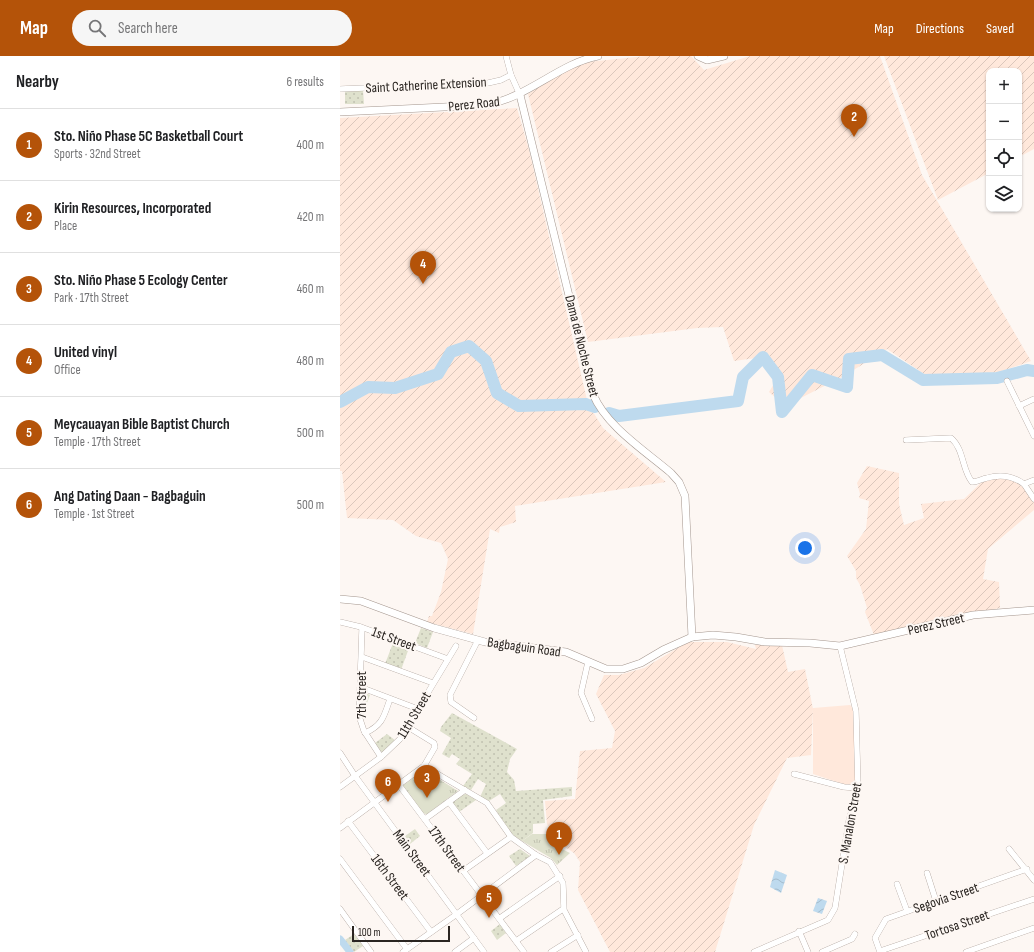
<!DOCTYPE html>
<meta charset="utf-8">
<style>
body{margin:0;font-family:"Sofia Sans Condensed",sans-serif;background:#f6f6f6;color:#202124}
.controls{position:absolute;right:12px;top:12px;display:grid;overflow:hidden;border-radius:8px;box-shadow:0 1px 3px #0004}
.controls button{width:36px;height:36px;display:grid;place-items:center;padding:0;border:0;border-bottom:1px solid #e0e0e0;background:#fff;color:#202124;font:20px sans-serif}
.scale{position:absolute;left:12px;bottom:10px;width:98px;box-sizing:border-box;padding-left:4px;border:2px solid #2a2521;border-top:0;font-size:11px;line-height:14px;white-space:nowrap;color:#2a2521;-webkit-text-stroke:3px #fdf7f3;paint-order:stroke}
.you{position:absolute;left:465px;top:492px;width:14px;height:14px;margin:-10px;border:3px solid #fff;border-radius:50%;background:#1a73e8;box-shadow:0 0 0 6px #1a73e833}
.badge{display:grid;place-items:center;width:26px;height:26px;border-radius:50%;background:#b45309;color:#fff;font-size:13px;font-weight:700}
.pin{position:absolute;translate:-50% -33px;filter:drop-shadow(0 1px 2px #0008)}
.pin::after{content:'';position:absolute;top:21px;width:14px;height:12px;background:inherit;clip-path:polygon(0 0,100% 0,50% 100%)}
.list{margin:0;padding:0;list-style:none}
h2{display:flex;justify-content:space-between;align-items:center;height:52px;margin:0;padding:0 16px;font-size:17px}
h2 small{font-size:13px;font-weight:400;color:#757577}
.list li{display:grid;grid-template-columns:26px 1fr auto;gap:12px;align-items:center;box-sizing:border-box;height:72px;padding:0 16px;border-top:1px solid #e0e0e0}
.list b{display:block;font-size:15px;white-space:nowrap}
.list p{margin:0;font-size:13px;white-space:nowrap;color:#757577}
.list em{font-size:13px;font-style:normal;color:#757577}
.icon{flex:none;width:22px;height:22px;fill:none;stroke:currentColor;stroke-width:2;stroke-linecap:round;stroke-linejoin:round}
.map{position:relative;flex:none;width:694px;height:896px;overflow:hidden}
header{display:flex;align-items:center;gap:24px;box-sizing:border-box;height:56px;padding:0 20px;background:#b45309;color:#fff}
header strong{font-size:19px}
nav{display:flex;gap:22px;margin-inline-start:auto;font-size:14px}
.search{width:280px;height:36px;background:#f6f6f6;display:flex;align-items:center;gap:10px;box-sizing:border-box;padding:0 14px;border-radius:22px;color:#757577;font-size:15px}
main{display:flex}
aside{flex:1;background:#fff}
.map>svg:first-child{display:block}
.built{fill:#ffe8db}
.industrial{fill:url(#industrial-furrows)}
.grass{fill:url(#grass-dots)}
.park{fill:url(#park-tufts)}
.garden{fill:#dfe1cd}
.water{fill:url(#water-waves)}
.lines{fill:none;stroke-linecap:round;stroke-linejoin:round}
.canal{stroke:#bedaee;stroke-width:7}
.river{stroke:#bedaee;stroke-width:12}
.minor-casing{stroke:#a4968e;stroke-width:6}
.tertiary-casing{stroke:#a4968e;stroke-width:8}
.minor{stroke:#fff;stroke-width:5.5}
.tertiary{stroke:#fff;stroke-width:7}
.labels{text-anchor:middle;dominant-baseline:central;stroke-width:4;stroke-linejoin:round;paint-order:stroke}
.street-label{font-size:14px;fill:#2a2521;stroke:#fdf7f3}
</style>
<header>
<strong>Map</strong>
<div class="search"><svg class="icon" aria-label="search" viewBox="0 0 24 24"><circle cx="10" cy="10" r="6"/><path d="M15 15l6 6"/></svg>Search here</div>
<nav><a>Map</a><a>Directions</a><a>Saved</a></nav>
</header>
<main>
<aside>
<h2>Nearby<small>6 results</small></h2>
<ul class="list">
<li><span class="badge">1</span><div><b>Sto. Niño Phase 5C Basketball Court</b><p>Sports · 32nd Street</p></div><em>400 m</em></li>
<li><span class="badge">2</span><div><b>Kirin Resources, Incorporated</b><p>Place</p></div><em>420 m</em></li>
<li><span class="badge">3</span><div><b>Sto. Niño Phase 5 Ecology Center</b><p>Park · 17th Street</p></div><em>460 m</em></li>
<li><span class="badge">4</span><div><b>United vinyl</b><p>Office</p></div><em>480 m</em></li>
<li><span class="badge">5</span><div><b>Meycauayan Bible Baptist Church</b><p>Temple · 17th Street</p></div><em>500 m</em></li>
<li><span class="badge">6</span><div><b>Ang Dating Daan - Bagbaguin</b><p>Temple · 1st Street</p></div><em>500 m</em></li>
</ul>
</aside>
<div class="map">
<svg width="694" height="896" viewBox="0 0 694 896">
<defs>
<pattern id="industrial-furrows" width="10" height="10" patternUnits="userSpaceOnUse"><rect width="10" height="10" fill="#ffe8db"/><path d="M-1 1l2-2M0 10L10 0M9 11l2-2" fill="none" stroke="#dbc7bc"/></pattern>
<pattern id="grass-dots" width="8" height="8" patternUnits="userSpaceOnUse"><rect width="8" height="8" fill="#dfe1cd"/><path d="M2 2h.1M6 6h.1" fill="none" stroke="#c0c1b0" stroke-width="1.8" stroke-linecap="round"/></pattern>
<pattern id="park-tufts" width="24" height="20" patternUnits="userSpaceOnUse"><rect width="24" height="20" fill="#dfe1cd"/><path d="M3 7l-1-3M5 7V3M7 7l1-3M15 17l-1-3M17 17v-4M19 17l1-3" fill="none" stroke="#c0c1b0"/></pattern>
<pattern id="water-waves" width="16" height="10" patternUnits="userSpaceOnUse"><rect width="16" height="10" fill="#bedaee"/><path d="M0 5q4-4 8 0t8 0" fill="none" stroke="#a3bbcc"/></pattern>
</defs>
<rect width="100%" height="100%" fill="#fdf7f3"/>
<path class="built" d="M510,649l5,5 4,74 -13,1 -33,-11v-66z"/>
<g class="industrial">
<path d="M306,0h45l13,14 46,-14h130l42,119 109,186 -32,11 -66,8 -46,-31 -43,27 -59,30 -16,-14 9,-15 -15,-20 -29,4 -11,-34 -26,1 -109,14 -60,-248 50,-31z"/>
<path d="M544,0h150v93l-15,8v-86h-30v102l-51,27z"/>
<path d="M177,52l12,42 58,250 -68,3 -23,-17 -7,-25 -18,-19 -20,6 -14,24 -43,14 -30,-2 -24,15v-281z"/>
<path d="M132,296l9,8 12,33 10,10 24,6 63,-2 13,21 63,54 -151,24 1,16 -16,5 -1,6 -9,-4 -17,105 -46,-12 2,-6h3l9,-24 7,-33 -7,-16 -25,-7 -23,-16 -46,-2 -5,-47h-2v-65l29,-15 24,2 47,-14 13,-25z"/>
<path d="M527,410l32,7v31l5,21 20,-7 -3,-14 43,-5 22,-21 27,2 11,8 10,15v7l-46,39 -5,30 16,3 1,26 -126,27 -9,-23 2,-4 -7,-23 -4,-7v-7l-9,-15 19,-27 3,-28 -10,-3 1,-4 -3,-11z"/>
<path d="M348,586h39l29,7 -1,-4h27l6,27 17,-3 8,40 -2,46 -24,3 -33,67 -39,127h-105l-32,-62 2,-28 -6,-9 -16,-11 -11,-18 -2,-23 30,-2 5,-48 32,-3 3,-17 -19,-37 8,-19h15l25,-7z"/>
</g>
<g class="grass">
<path d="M23,34l1,14h-19v-13z"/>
<path d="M81,572l12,4 -6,16 -12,-5z"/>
<path d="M53,587l16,5 -8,22 -16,-6z"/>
<path d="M23,636l7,3 -3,8h-5z"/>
<path d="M112,657l65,36 -7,10 -3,13 7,8 2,11 56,-4v9l-29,4 2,23 -12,1v9l-11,8 -10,-6 -16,-25 10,-7 -6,-9 -11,7 -9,-4 6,-13 -8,-5 -7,11 -8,-4 9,-12 -16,-10 4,-5 -8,-5 -3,4 -7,-4 9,-16 -11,-7 1,-4z"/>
<path d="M47,678l9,7 -14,12 -7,-10z"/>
<path d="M126,738l10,6 -17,12 -7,-9 10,-8z"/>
<path d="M75,773l5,7 -10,8 -5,-8z"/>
<path d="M180,793l10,7 -14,10 -7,-10z"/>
<path d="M160,868l6,9 -9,7 -6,-9z"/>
<path d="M14,878l9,12 -9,6 -9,-12z"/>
</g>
<g class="park">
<path d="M83,715h3l32,20 -31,23 -4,-1 -21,-27z"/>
<path d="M192,778h19l7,13 12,6 -13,12 -6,-7 -29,-17z"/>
</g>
<g class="garden">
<path d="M88,727l17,17 -18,14 -4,-1 -14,-18z"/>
<path d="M219,792l7,6 -7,7 -7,-5z"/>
</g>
<g class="water">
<path d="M435,814l12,5 -6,18 -11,-6z"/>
<path d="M478,842l9,3 -5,13 -9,-3z"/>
</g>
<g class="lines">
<path class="canal" d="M0,883l10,13"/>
<g class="river">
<path d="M0,346l28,-15 27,1 43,-14 13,-22 18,-6 17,15 11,32 22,13 67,-2 9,3"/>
<path d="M269,357l10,3 119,-15 5,-24 20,-20 15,20 4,35 30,-37 35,12 2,-28 33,-4 41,25 74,-2 30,-8 7,1"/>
</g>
<defs>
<g id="minor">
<path d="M166,0l5,19 9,20"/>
<path d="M0,33l148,-6 13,-3 10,-5"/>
<path d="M667,325l27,55"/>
<path d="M679,350l15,-7"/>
<path d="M566,384l45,-2c13,11 11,32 21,44 6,0 9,-3 15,-4 13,-4 26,-2 37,6"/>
<path d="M694,424l-10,4 10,15"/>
<path d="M0,566l21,5 87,32"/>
<path d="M22,572l-3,88 5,15 17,26"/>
<path d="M22,601l71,26"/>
<path d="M248,606l-7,31 11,26"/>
<path d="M20,631l58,22"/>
<path d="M134,662l-23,-16 -1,-7 28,-55"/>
<path d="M25,677c18,-8 19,-17 25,-34"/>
<path d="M0,697l15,23 129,176"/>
<path d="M84,710l63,37 24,34 25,18 14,7 13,21 1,27 22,42"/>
<path d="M454,718l50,13 14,1"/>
<path d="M59,729l125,167"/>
<path d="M0,731l41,-30 19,-18 56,-93"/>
<path d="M109,746l38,51"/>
<path d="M85,763l40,-29"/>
<path d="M8,765l83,111"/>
<path d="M0,772l84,-62 11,-19 -1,-4 -26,-16"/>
<path d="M669,793l25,31"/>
<path d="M0,803l67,90"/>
<path d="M123,815l48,-34"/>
<path d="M587,817l9,28"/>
<path d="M557,828l10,27"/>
<path d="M0,853l31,43"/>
<path d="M160,862l60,-42"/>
<path d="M459,875l9,21"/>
<path d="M176,885l47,-32"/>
<path d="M540,895l154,-52"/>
<path d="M63,896l54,-38 79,-59"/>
<path d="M115,896l19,-14"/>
<path d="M211,896l27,-17"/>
<path d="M414,896l74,-32 7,-12 14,-88 9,-32 -2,-77 -16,-65"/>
<path d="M482,896l30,-13 3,-5"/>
<path d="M540,896l-5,-14 11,-19 141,-50"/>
<path d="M626,896l68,-24"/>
</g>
<g id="tertiary">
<path d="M358,0l9,4 17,-4"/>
<path d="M180,39l73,299c13,32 51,56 78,79l8,9 6,14 7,141"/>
<path d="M0,56l145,-7c43,-7 73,-41 113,-49"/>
<path d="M0,543l21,2 73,27 51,14 81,10 40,17h17l18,-6 22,-13 29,-13 21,-2 23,2 29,5 45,1 30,3 133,-31 61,-5"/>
</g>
</defs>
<use href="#minor" class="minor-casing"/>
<use href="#tertiary" class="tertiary-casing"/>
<use href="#minor" class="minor"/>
<use href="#tertiary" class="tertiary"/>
</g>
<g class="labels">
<g class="street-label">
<text transform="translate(86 29) rotate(-3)">Saint Catherine Extension</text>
<text transform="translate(134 48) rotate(-6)">Perez Road</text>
<text transform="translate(242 290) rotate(76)">Dama de Noche Street</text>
<text transform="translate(596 568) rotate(-13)">Perez Street</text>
<text transform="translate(54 583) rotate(20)">1st Street</text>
<text transform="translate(184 591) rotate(8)">Bagbaguin Road</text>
<text transform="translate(21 639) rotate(-90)">7th Street</text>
<text transform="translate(74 659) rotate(-59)">11th Street</text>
<text transform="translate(510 767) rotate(-80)">S. Manalon Street</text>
<text transform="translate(107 793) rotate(54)">17th Street</text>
<text transform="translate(72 797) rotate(53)">Main Street</text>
<text transform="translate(50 821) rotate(53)">16th Street</text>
<text transform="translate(606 842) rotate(-19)">Segovia Street</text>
<text transform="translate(617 869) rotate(-19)">Tortosa Street</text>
</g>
</g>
</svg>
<div class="controls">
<button>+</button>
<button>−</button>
<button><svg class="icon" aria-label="locate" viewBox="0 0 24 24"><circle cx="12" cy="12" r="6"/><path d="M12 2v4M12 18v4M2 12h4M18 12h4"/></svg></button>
<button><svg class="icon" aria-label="layers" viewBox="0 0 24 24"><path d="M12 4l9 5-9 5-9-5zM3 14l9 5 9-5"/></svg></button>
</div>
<div class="scale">100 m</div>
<div class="you"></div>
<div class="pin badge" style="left:219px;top:799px">1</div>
<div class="pin badge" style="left:514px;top:81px">2</div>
<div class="pin badge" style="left:87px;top:742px">3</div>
<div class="pin badge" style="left:83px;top:228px">4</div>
<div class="pin badge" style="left:149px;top:862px">5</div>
<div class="pin badge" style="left:48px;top:746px">6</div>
</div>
</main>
